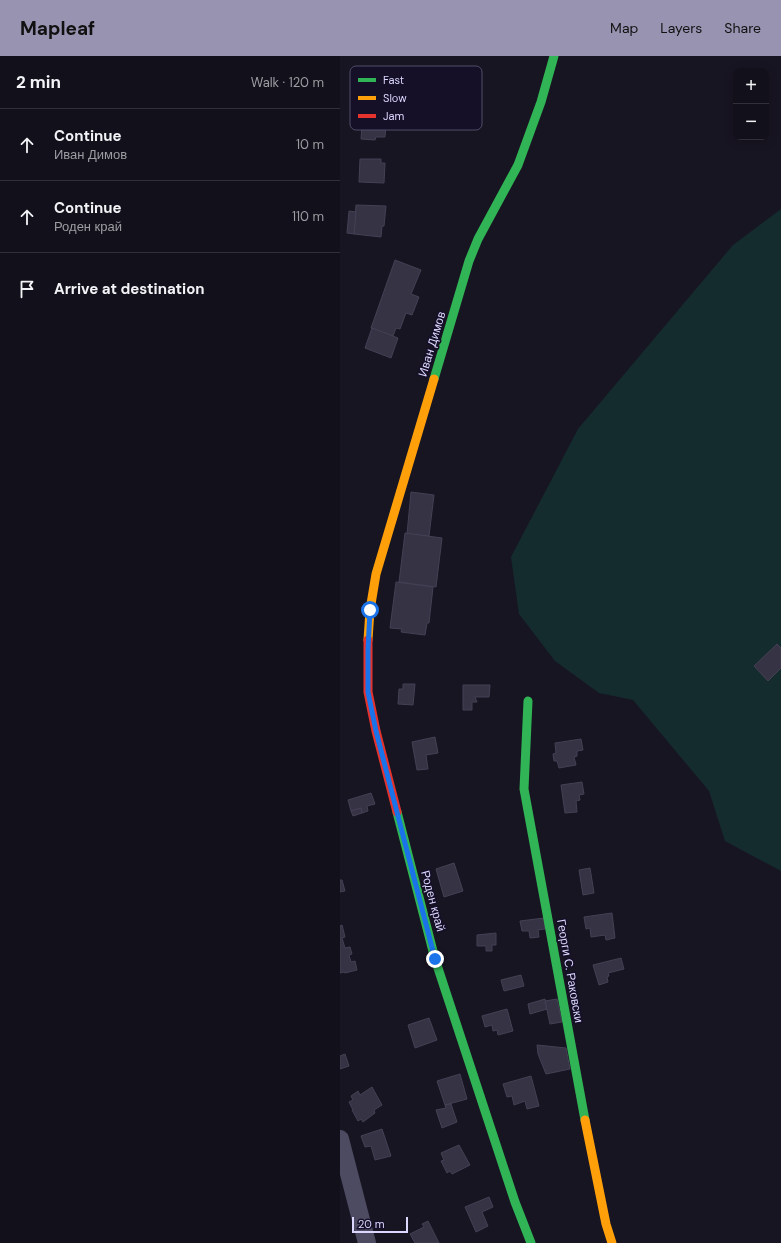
<!DOCTYPE html>
<meta charset="utf-8">
<style>
body{margin:0;font-family:"DM Sans",sans-serif;background:#1b1923;color:#f1f3f6}
.controls{position:absolute;right:12px;top:12px;display:grid;overflow:hidden;border-radius:8px;box-shadow:0 2px 10px #0003}
.controls button{width:36px;height:36px;display:grid;place-items:center;padding:0;border:0;border-bottom:1px solid #313039;background:#12101a;color:#f1f3f6;font:20px sans-serif}
.scale{position:absolute;left:12px;bottom:10px;width:56px;box-sizing:border-box;padding-left:4px;border:2px solid #dcd7fe;border-top:0;font-size:11px;line-height:14px;white-space:nowrap;color:#dcd7fe;-webkit-text-stroke:3px #151027;paint-order:stroke}
.stop{position:absolute;width:12px;height:12px;margin:-9px;border:3px solid #1a73e8;border-radius:50%;background:#fff}
.stop.end{background:#1a73e8;border-color:#fff;box-shadow:0 1px 4px #0008}
.list{margin:0;padding:0;list-style:none}
h2{display:flex;justify-content:space-between;align-items:center;height:52px;margin:0;padding:0 16px;font-size:17px}
h2 small{font-size:13px;font-weight:400;color:#9c9da2}
.list li{display:grid;grid-template-columns:26px 1fr auto;gap:12px;align-items:center;box-sizing:border-box;height:72px;padding:0 16px;border-top:1px solid #313039}
.list b{display:block;font-size:15px;white-space:nowrap}
.list p{margin:0;font-size:13px;white-space:nowrap;color:#9c9da2}
.list em{font-size:13px;font-style:normal;color:#9c9da2}
.icon{flex:none;width:22px;height:22px;fill:none;stroke:currentColor;stroke-width:2;stroke-linecap:round;stroke-linejoin:round}
.map{position:relative;flex:none;width:441px;height:1187px;overflow:hidden}
header{display:flex;align-items:center;gap:24px;box-sizing:border-box;height:56px;padding:0 20px;background:#9793b1;color:#111}
header strong{font-size:19px}
nav{display:flex;gap:22px;margin-inline-start:auto;font-size:14px}
main{display:flex}
aside{flex:1;background:#12101a}
.map>svg:first-child{display:block}
.green{fill:#142c2e}
.building{fill:#363344;stroke:#454055}
.lines{fill:none;stroke-linecap:round;stroke-linejoin:round}
.street{stroke:#4c4b62;stroke-width:18}
.fast{stroke:#30b455;stroke-width:9}
.slow{stroke:#ff9f0a;stroke-width:9}
.jam{stroke:#e5322d;stroke-width:9}
.route{stroke:#1a73e8;stroke-width:5}
.labels{text-anchor:middle;dominant-baseline:central;stroke-width:3.5;stroke-linejoin:round;paint-order:stroke}
.street-label{font-size:12px;fill:#dcd7fe;stroke:#151027}
.key{fill:#151027;stroke:#514c68;stroke-width:1}
.key-label{font-size:11px;fill:#dcd7fe}
</style>
<header>
<strong>Mapleaf</strong>
<nav><a>Map</a><a>Layers</a><a>Share</a></nav>
</header>
<main>
<aside>
<h2>2 min<small>Walk · 120 m</small></h2>
<ul class="list">
<li><svg class="icon" aria-label="ahead" viewBox="0 0 24 24"><path d="M12 20V5M6 11l6-6 6 6"/></svg><div><b>Continue</b><p>Иван Димов</p></div><em>10 m</em></li>
<li><svg class="icon" aria-label="ahead" viewBox="0 0 24 24"><path d="M12 20V5M6 11l6-6 6 6"/></svg><div><b>Continue</b><p>Роден край</p></div><em>110 m</em></li>
<li><svg class="icon" aria-label="arrive" viewBox="0 0 24 24"><path d="M6 21V4h12l-3 4 3 4H6"/></svg><div><b>Arrive at destination</b></div></li>
</ul>
</aside>
<div class="map">
<svg width="441" height="1187" viewBox="0 0 441 1187">
<rect width="100%" height="100%" fill="#181522"/>
<path class="green" d="M441,153v662l-56,-30 -16,-50 -76,-91 -34,-7 -44,-32 -36,-47 -8,-57 67,-128 155,-184z"/>
<g class="building">
<path d="M23,54l20,1v3l4,-1 -2,24h-9l-1,3 -14,-1z"/>
<path d="M20,103h21v4h4l-1,20 -25,-1z"/>
<path d="M16,149l30,1 -2,20h-2l-1,11 -27,-3z"/>
<path d="M9,155l7,1 -2,22 -7,-1z"/>
<path d="M55,204l26,10 -10,24 8,3 -7,18 -6,-2 -6,16 -4,-1 -3,8 -22,-8z"/>
<path d="M32,272l26,10 -7,20 -26,-10z"/>
<path d="M71,436l23,3 -5,41 -22,-2z"/>
<path d="M65,477l37,5 -6,49 -37,-5z"/>
<path d="M56,526l37,5 -4,36h-2l-2,12 -24,-3 1,-3 -12,-1z"/>
<path d="M437,588l4,4v20l-13,13 -14,-15z"/>
<path d="M63,628h12l-2,21 -15,-1 1,-15h4z"/>
<path d="M123,629h27l-1,12h-14l2,5h-5v8h-9z"/>
<path d="M95,681l3,16 -12,2 2,14 -11,1 -5,-28z"/>
<path d="M241,683l2,11 -6,1v5l-3,1 2,8 -17,3 -2,-7h-3l-1,-7 3,-1 -1,-10z"/>
<path d="M242,726l2,12 -5,1 1,5 -4,1 1,11 -12,1 -4,-28z"/>
<path d="M31,737l4,11 -8,2 1,5 -6,2 -1,-5 -10,3 -3,-11z"/>
<path d="M21,752l1,5 -9,3 -2,-5z"/>
<path d="M114,807l9,28 -19,6 -8,-28z"/>
<path d="M250,812l4,25 -11,2 -4,-25z"/>
<path d="M0,824h2l3,11 -5,1z"/>
<path d="M272,857l3,25 -9,2 -1,-5 -14,2 -1,-9 -4,1 -2,-12z"/>
<path d="M204,862l1,11 -7,1 1,7 -9,1 -1,-7h-7l-2,-10z"/>
<path d="M2,869l3,12 -3,1 3,10 5,-1 2,7 -3,1 2,7 4,-1 2,9 -12,3 -1,-1 -4,1v-47z"/>
<path d="M156,877v12h-4v6h-6v-5h-9v-11z"/>
<path d="M281,902l3,11 -16,4 1,3 -2,1 1,5 -9,3 -6,-20z"/>
<path d="M181,919l3,11 -20,5 -3,-11z"/>
<path d="M205,943l2,10 -17,5 -2,-10z"/>
<path d="M217,943l5,23 -12,2 -5,-23z"/>
<path d="M167,953l6,22 -15,4 -1,-5 -4,1 -1,-6 -7,2 -3,-11z"/>
<path d="M89,962l8,22 -22,8 -7,-23z"/>
<path d="M197,989l29,3 4,21 -24,5 -8,-20z"/>
<path d="M5,998l4,12 -9,3v-13z"/>
<path d="M120,1018l7,25 -22,6 -8,-24z"/>
<path d="M191,1020l8,30 -12,3 -2,-8 -11,4 -2,-9 -5,1 -4,-13z"/>
<path d="M32,1031l10,18 -8,5 1,3 -12,9 -2,-3 -3,2 -6,-11h1l-4,-8 4,-2 -2,-4 7,-5 2,4z"/>
<path d="M111,1048l6,18 -15,6 -6,-18 10,-2 -1,-3z"/>
<path d="M42,1073l9,27 -16,4 -4,-14 -6,1 -4,-11z"/>
<path d="M119,1089l11,20 -18,9 -2,-3 -3,2 -6,-12 3,-1 -3,-7z"/>
<path d="M149,1141l4,10 -11,5 6,14 -12,6 -11,-25z"/>
<path d="M88,1165l11,22h-24l-5,-9 14,-7 -2,-3z"/>
</g>
<g class="lines">
<path class="street" d="M0,1083l27,104"/>
<g class="fast">
<path d="M94,323l35,-118 9,-22 40,-74 23,-63 13,-46"/>
<path d="M188,645l-4,88 61,331"/>
<path d="M57,756l38,147 80,243 16,41"/>
</g>
<g class="slow">
<path d="M28,584l2,-30 6,-36 58,-195"/>
<path d="M245,1064l21,104 6,19"/>
</g>
<path class="jam" d="M28,584v52l8,39 21,81"/>
</g>
<g class="lines">
<path class="route" d="M30,554l-2,40v42l8,39 59,228"/>
</g>
<g class="labels">
<g class="street-label">
<text transform="translate(92 288) rotate(-73)">Иван Димов</text>
<text transform="translate(93 845) rotate(75)">Роден край</text>
<text transform="translate(230 915) rotate(80)">Георги С. Раковски</text>
</g>
</g>
<rect x="10" y="10" width="132" height="64" rx="6" class="key"/>
<rect x="18" y="22" width="18" height="4" fill="#30b455"/>
<rect x="18" y="40" width="18" height="4" fill="#ff9f0a"/>
<rect x="18" y="58" width="18" height="4" fill="#e5322d"/>
<g class="key-label">
<text x="43" y="28">Fast</text>
<text x="43" y="46">Slow</text>
<text x="43" y="64">Jam</text>
</g>
</svg>
<div class="controls">
<button>+</button>
<button>−</button>
</div>
<div class="scale">20 m</div>
<div class="stop" style="left:30px;top:554px"></div>
<div class="stop end" style="left:95px;top:903px"></div>
</div>
</main>
